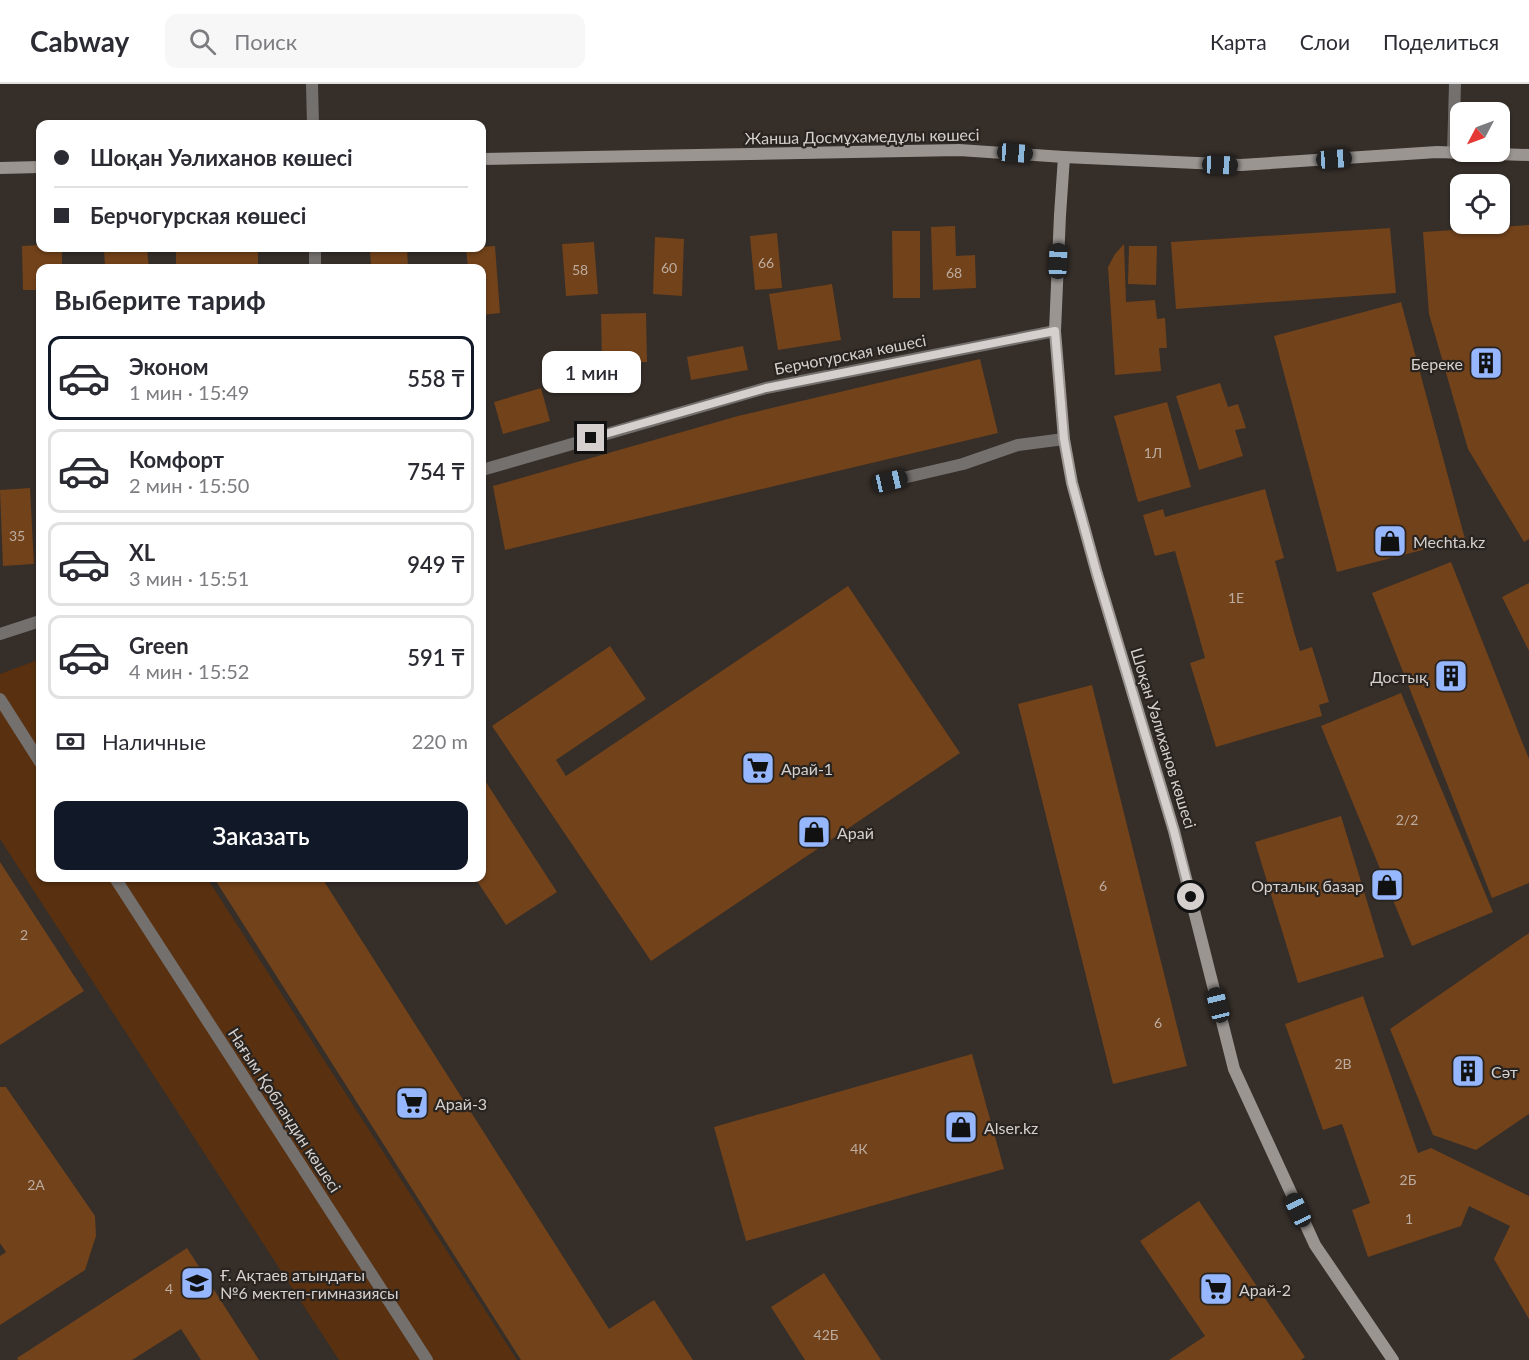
<!DOCTYPE html>
<html lang="ru">
<head>
<meta charset="utf-8">
<style>
  body { margin:0; font-family:Lato,sans-serif; background:#f7f7f7; color:#2b2b33; height:100vh; display:flex; flex-direction:column; font-size:22px; white-space:nowrap }
  * { box-sizing:border-box; margin:0 }
  p { font-size:20px; color:#7c7c81 }
  .icon { flex:none; width:33px; height:33px; fill:none; stroke:currentColor; stroke-width:2; stroke-linecap:round; stroke-linejoin:round }
  .map { position:relative; flex:1; overflow:hidden }
  .panel { position:absolute; left:36px; top:180px; width:450px; height:618px; display:flex; flex-direction:column; background:#fff; border-radius:12px; box-shadow:0 2px 4px #0004 }
  .panel>* { flex:none }
  .top-card { position:absolute; left:36px; top:36px; width:450px; height:132px; border-radius:12px; box-shadow:0 2px 4px #0004; display:grid; align-content:center; height:132px; padding:0 18px; background:#fff }
  .needle { width:39px; rotate:229deg }
  .buttons { position:absolute; left:1450px; top:18px; display:grid; gap:12px }
  .buttons a { display:grid; place-items:center; width:60px; height:60px; border-radius:12px; background:#fff; box-shadow:0 2px 4px #0004; font-size:30px }
  .end { position:absolute; width:27px; height:27px; margin:-14px; border:8px solid #d5d0cd; background:#111; box-shadow:0 0 0 3px #111 }
  .from { border-radius:50% }
  .bubble { position:absolute; height:42px; border-radius:12px; background:#fff; box-shadow:0 2px 4px #0004; font-size:20px; font-weight:600; line-height:42px; text-align:center }
  .car { position:absolute; width:18px; height:36px; margin:-18px -9px; border-radius:8px; box-shadow:0 0 4px 2px #0007; background:linear-gradient(#222 24%,#8ab4d8 0 40%,#222 0 76%,#8ab4d8 0 86%,#222 0) }
  .top-card b { display:flex; align-items:center; gap:21px; height:57px; font-size:22px }
  .top-card b+b { border-top:2px solid #e1e1e2 }
  .top-card i { width:15px; height:15px; background:#2b2b33 }
  ul { padding:0; list-style:none }
  li { display:flex; align-items:center; gap:18px; height:84px; margin:0 12px 9px; padding:0 6px; border:3px solid #e1e1e2; border-radius:12px }
  li div { flex:1 }
  li b { display:block; font-size:22px }
  li em { font-style:normal; font-weight:600 }
  li.on { border-color:#111827 }
  li>.icon { width:54px; height:54px; stroke-width:1.5 }
  h2 { padding:0 18px; font-size:27px; line-height:72px }
  .pay { display:flex; align-items:center; gap:15px; height:66px; padding:0 18px; font-size:22px }
  .pay p { margin-inline-start:auto }
  .cta { display:flex; gap:12px; margin-top:auto; padding:12px 18px }
  .cta a { flex:1; height:69px; border-radius:12px; background:#111827; color:#fff; font-size:24px; font-weight:600; line-height:69px; text-align:center }
  header { display:flex; align-items:center; gap:36px; box-sizing:border-box; height:84px; padding:0 30px; background:#fff; border-bottom:2px solid #e1e1e2 }
  header strong { font-size:28px }
  nav { display:flex; gap:33px; margin-inline-start:auto; font-size:21px }
  .search { width:420px; height:54px; background:#f7f7f7; display:flex; align-items:center; gap:15px; box-sizing:border-box; padding:0 21px; border-radius:12px; color:#7c7c81; font-size:22px }
  .map>svg:first-child { display:block }
  .green { fill:#593110 }
  .building { fill:#72421a }
  .lines { fill:none; stroke-linecap:round; stroke-linejoin:round }
  .lane { stroke:#74706e; stroke-width:12 }
  .street { stroke:#74706e; stroke-width:12 }
  .secondary { stroke:#9a9591; stroke-width:12 }
  .route { stroke:#d5d0cd; stroke-width:8 }
  .labels { text-anchor:middle; dominant-baseline:central; stroke-width:4.5; stroke-linejoin:round; paint-order:stroke }
  .number-label { font-size:14px; fill:#bcaca0 }
  .street-label { font-size:16px; fill:#d5d0cd; stroke:#2a2420 }
  .poi-label { font-size:16px; fill:#d5d0cd; stroke:#2a2420; text-anchor:start }
</style>
</head>
<body>
<header>
<strong>Cabway</strong>
<div class="search"><svg class="icon" aria-label="search" viewBox="0 0 24 24"><circle cx="10" cy="10" r="6"/><path d="M15 15l6 6"/></svg>Поиск</div>
<nav><a>Карта</a><a>Слои</a><a>Поделиться</a></nav>
</header>
<div class="map">
<svg width="1529" height="1276" viewBox="0 0 1529 1276">
  <rect width="100%" height="100%" fill="#352e29"/>
  <!-- green -->
  <path class="green" d="M 40,575 L 40,794 L 207,794 L 517,1276 L 339,1276 L 0,755 L 0,590 Z"/>
  <!-- building -->
  <g class="building">
    <path d="M 1529,141 L 1529,455 L 1524,458 L 1468,365 L 1429,230 L 1423,148 Z"/>
    <path d="M 955,142 L 956,172 L 975,171 L 976,204 L 933,206 L 931,143 Z"/>
    <path d="M 1390,144 L 1396,209 L 1176,225 L 1171,158 Z"/>
    <path d="M 892,147 L 920,147 L 920,214 L 893,214 Z"/>
    <path d="M 777,149 L 782,204 L 755,206 L 750,152 Z"/>
    <path d="M 655,153 L 684,155 L 682,212 L 653,210 Z"/>
    <path d="M 594,158 L 598,210 L 566,212 L 562,160 Z"/>
    <path d="M 1124,160 L 1126,218 L 1155,216 L 1157,235 L 1165,234 L 1167,264 L 1159,264 L 1161,287 L 1115,291 L 1108,183 L 1115,170 Z"/>
    <path d="M 40,161 L 40,164 L 62,164 L 62,184 L 40,184 L 40,206 L 23,206 L 22,162 Z"/>
    <path d="M 495,162 L 500,229 L 482,231 L 482,184 L 468,184 L 466,164 Z"/>
    <path d="M 1129,162 L 1157,162 L 1156,201 L 1128,200 Z"/>
    <path d="M 104,164 L 147,164 L 149,184 L 105,184 Z"/>
    <rect x="176" y="164" width="82" height="20"/>
    <path d="M 370,164 L 407,164 L 408,184 L 371,184 Z"/>
    <path d="M 832,200 L 841,256 L 778,266 L 769,210 Z"/>
    <path d="M 1401,218 L 1465,455 L 1337,488 L 1274,252 Z"/>
    <path d="M 646,229 L 647,278 L 602,279 L 601,230 Z"/>
    <path d="M 743,262 L 748,286 L 691,296 L 687,273 Z"/>
    <path d="M 980,275 L 998,349 L 505,466 L 493,402 L 738,332 Z"/>
    <path d="M 1220,299 L 1228,323 L 1238,320 L 1246,344 L 1235,346 L 1243,372 L 1199,386 L 1176,312 Z"/>
    <path d="M 541,304 L 550,337 L 503,350 L 494,318 Z"/>
    <path d="M 1167,318 L 1191,403 L 1138,418 L 1114,332 Z"/>
    <path d="M 30,404 L 34,480 L 3,482 L 0,406 Z"/>
    <path d="M 1265,405 L 1284,474 L 1275,477 L 1294,548 L 1300,567 L 1312,563 L 1329,618 L 1319,621 L 1322,632 L 1216,663 L 1190,579 L 1205,574 L 1175,467 L 1155,472 L 1143,431 L 1163,425 L 1165,433 Z"/>
    <path d="M 1451,478 L 1529,675 L 1529,799 L 1492,814 L 1372,509 Z"/>
    <path d="M 1529,499 L 1529,567 L 1502,513 Z"/>
    <path d="M 848,502 L 960,669 L 651,877 L 492,642 L 610,562 L 646,615 L 556,676 L 566,692 Z"/>
    <path d="M 1092,601 L 1187,982 L 1113,1000 L 1018,620 Z"/>
    <path d="M 1401,609 L 1493,828 L 1412,862 L 1321,642 Z"/>
    <path d="M 482,692 L 557,808 L 506,841 L 475,794 L 482,794 Z"/>
    <path d="M 1341,732 L 1384,873 L 1298,899 L 1255,758 Z"/>
    <path d="M 0,778 L 84,907 L 0,961 Z"/>
    <path d="M 214,794 L 322,794 L 609,1245 L 654,1216 L 693,1276 L 521,1276 Z"/>
    <path d="M 1529,849 L 1529,1030 L 1476,1066 L 1433,1051 L 1390,945 Z"/>
    <path d="M 1363,912 L 1418,1069 L 1431,1064 L 1529,1112 L 1529,1235 L 1494,1175 L 1510,1142 L 1469,1122 L 1461,1142 L 1368,1173 L 1352,1126 L 1370,1119 L 1342,1040 L 1323,1046 L 1285,940 Z"/>
    <path d="M 972,970 L 1004,1085 L 746,1157 L 714,1043 Z"/>
    <path d="M 0,1003 L 6,1003 L 95,1132 L 96,1152 L 85,1186 L 0,1241 L 0,1172 L 6,1168 L 0,1159 Z"/>
    <path d="M 1199,1117 L 1305,1273 L 1301,1276 L 1169,1276 L 1205,1252 L 1140,1157 Z"/>
    <path d="M 187,1164 L 259,1276 L 201,1276 L 181,1245 L 132,1276 L 18,1276 L 17,1274 Z"/>
    <path d="M 824,1189 L 881,1276 L 805,1276 L 771,1223 Z"/>
  </g>
  <g class="lines">
    <!-- lane -->
    <g class="lane">
      <path d="M 1453,69 L 1455,0"/>
      <path d="M 890,397 L 963,380 L 1018,361 L 1064,355"/>
    </g>
    <!-- street -->
    <g class="street">
      <path d="M 312,0 L 313,40"/>
      <path d="M 315,164 L 315,184"/>
      <path d="M 482,386 L 766,304 L 1055,247"/>
      <path d="M 0,550 L 40,537"/>
      <path d="M 0,615 L 40,678"/>
      <path d="M 115,794 L 427,1276"/>
    </g>
    <!-- secondary -->
    <g class="secondary">
      <path d="M 1064,73 L 1060,131 L 1055,247 L 1064,355 L 1072,399 L 1097,490 L 1174,747 L 1234,985 L 1315,1161 L 1393,1276"/>
      <path d="M 482,75 L 959,66 L 1064,73 L 1241,81 L 1437,68 L 1529,71"/>
      <path d="M 0,84 L 40,83"/>
    </g>
  </g>
  <g class="lines">
    <!-- route -->
    <path class="route" d="M 591,354 L 766,304 L 1055,247 L 1064,355 L 1072,399 L 1097,490 L 1174,747 L 1191,813"/>
  </g>
  <!-- icons -->
  <defs>
    <g id="building-square" transform="scale(1.725)"><rect x="-9" y="-9" width="18" height="18" rx="4" fill="#96b6fd" stroke="#2a2420"/><path d="M-4-6H4V6H1V3H-1V6H-4ZM-2.5-4.3h1.7v1.8h-1.7ZM.8-4.3h1.7v1.8H.8ZM-2.5-1h1.7V.8h-1.7ZM.8-1h1.7V.8H.8Z" fill="#111"/></g>
    <g id="shop-square" transform="scale(1.725)"><rect x="-9" y="-9" width="18" height="18" rx="4" fill="#96b6fd" stroke="#2a2420"/><path d="M-5-2.5h2.3a2.7 3.5 0 0 1 5.4 0H5L5.5 6h-11ZM-1.5-2.5h3a1.5 2.3 0 0 0-3 0Z" fill="#111"/></g>
    <g id="supermarket-square" transform="scale(1.725)"><rect x="-9" y="-9" width="18" height="18" rx="4" fill="#96b6fd" stroke="#2a2420"/><path d="M-6-5.5h2.5l.6 2H6L4.5 2H-2.5L-4.4-4H-6ZM-1.5 3.2a1.3 1.3 0 1 0 .1 0ZM3 3.2a1.3 1.3 0 1 0 .1 0Z" fill="#111"/></g>
    <g id="school-square" transform="scale(1.725)"><rect x="-9" y="-9" width="18" height="18" rx="4" fill="#96b6fd" stroke="#2a2420"/><path d="M0-5L7-2L0 1L-7-2ZM-4 1L0 2.5L4 1V4Q0 6-4 4Z" fill="#111"/></g>
  </defs>
  <g fill-rule="evenodd">
    <use href="#building-square" x="1486" y="279"/>
    <use href="#shop-square" x="1390" y="457"/>
    <use href="#building-square" x="1451" y="592"/>
    <use href="#supermarket-square" x="758" y="684"/>
    <use href="#shop-square" x="814" y="748"/>
    <use href="#shop-square" x="1387" y="801"/>
    <use href="#building-square" x="1468" y="987"/>
    <use href="#supermarket-square" x="412" y="1019"/>
    <use href="#shop-square" x="961" y="1043"/>
    <use href="#school-square" x="197" y="1199"/>
    <use href="#supermarket-square" x="1216" y="1205"/>
  </g>
  <g class="labels">
    <!-- number labels -->
    <g class="number-label">
      <text x="766" y="178">66</text>
      <text x="669" y="183">60</text>
      <text x="580" y="185">58</text>
      <text x="954" y="188">68</text>
      <text x="1153" y="368">1Л</text>
      <text x="17" y="451">35</text>
      <text x="1236" y="513">1Е</text>
      <text x="1407" y="735">2/2</text>
      <text x="1103" y="801">6</text>
      <text x="24" y="850">2</text>
      <text x="1158" y="938">6</text>
      <text x="1343" y="979">2В</text>
      <text x="859" y="1064">4К</text>
      <text x="1408" y="1095">2Б</text>
      <text x="36" y="1100">2А</text>
      <text x="1409" y="1134">1</text>
      <text x="169" y="1204">4</text>
      <text x="826" y="1250">42Б</text>
    </g>
    <!-- street labels -->
    <g class="street-label">
      <text transform="translate(862 52) rotate(-1)">Жанша Досмұхамедұлы көшесі</text>
      <text transform="translate(850 270) rotate(-11)">Берчогурская көшесі</text>
      <text transform="translate(1164 654) rotate(73)">Шоқан Уәлиханов көшесі</text>
      <text transform="translate(285 1026) rotate(57)">Нағым Қобландин көшесі</text>
    </g>
    <!-- poi labels -->
    <g class="poi-label">
      <text x="1463" y="279" text-anchor="end">Береке</text>
      <text x="1413" y="457">Mechta.kz</text>
      <text x="1428" y="592" text-anchor="end">Достық</text>
      <text x="781" y="684">Арай-1</text>
      <text x="837" y="748">Арай</text>
      <text x="1364" y="801" text-anchor="end">Орталық базар</text>
      <text x="1491" y="987">Сәт</text>
      <text x="435" y="1019">Арай-3</text>
      <text x="984" y="1043">Alser.kz</text>
      <text x="220" y="1190">Ғ. Ақтаев атындағы<tspan x="220" dy="18">№6 мектеп-гимназиясы</tspan></text>
      <text x="1239" y="1205">Арай-2</text>
    </g>
  </g>
</svg>
<div class="buttons">
<a><svg class="needle" viewBox="-14 -14 28 28"><path d="M0-13l5 13h-10z" fill="#e53935"/><path d="M0 13l5-13h-10z" fill="#7c7c81"/></svg></a>
<a><svg class="icon" aria-label="locate" viewBox="0 0 24 24"><circle cx="12" cy="12" r="6"/><path d="M12 2v4M12 18v4M2 12h4M18 12h4"/></svg></a>
</div>
<i class="end from" style="left:1191px;top:813px"></i>
<i class="end" style="left:591px;top:354px"></i>
<div class="bubble" style="left:542px;top:267px;width:99px">1 мин</div>
<i class="car" style="left:1015px;top:69px;rotate:94deg"></i>
<i class="car" style="left:1334px;top:75px;rotate:86deg"></i>
<i class="car" style="left:1220px;top:81px;rotate:92deg"></i>
<i class="car" style="left:1058px;top:177px;rotate:2deg"></i>
<i class="car" style="left:890px;top:397px;rotate:77deg"></i>
<i class="car" style="left:1218px;top:921px;rotate:346deg"></i>
<i class="car" style="left:1298px;top:1126px;rotate:335deg"></i>
<div class="top-card">
<b><i class="from"></i>Шоқан Уәлиханов көшесі</b>
<b><i></i>Берчогурская көшесі</b>
</div>
<section class="panel">
<h2>Выберите тариф</h2>
<ul>
<li class="on"><svg class="icon" aria-label="car" viewBox="0 0 24 24"><path d="M5 17H2v-5l4-1 3-4h7l3 4 3 1v5h-3M9 17h6M6 11h13"/><circle cx="7" cy="17" r="2"/><circle cx="17" cy="17" r="2"/></svg><div><b>Эконом</b><p>1 мин · 15:49</p></div><em>558 ₸</em></li>
<li><svg class="icon" aria-label="car" viewBox="0 0 24 24"><path d="M5 17H2v-5l4-1 3-4h7l3 4 3 1v5h-3M9 17h6M6 11h13"/><circle cx="7" cy="17" r="2"/><circle cx="17" cy="17" r="2"/></svg><div><b>Комфорт</b><p>2 мин · 15:50</p></div><em>754 ₸</em></li>
<li><svg class="icon" aria-label="car" viewBox="0 0 24 24"><path d="M5 17H2v-5l4-1 3-4h7l3 4 3 1v5h-3M9 17h6M6 11h13"/><circle cx="7" cy="17" r="2"/><circle cx="17" cy="17" r="2"/></svg><div><b>XL</b><p>3 мин · 15:51</p></div><em>949 ₸</em></li>
<li><svg class="icon" aria-label="car" viewBox="0 0 24 24"><path d="M5 17H2v-5l4-1 3-4h7l3 4 3 1v5h-3M9 17h6M6 11h13"/><circle cx="7" cy="17" r="2"/><circle cx="17" cy="17" r="2"/></svg><div><b>Green</b><p>4 мин · 15:52</p></div><em>591 ₸</em></li>
</ul>
<div class="pay"><svg class="icon" aria-label="cash" viewBox="0 0 24 24"><path d="M3 7h18v10H3z"/><circle cx="12" cy="12" r="2"/></svg>Наличные<p>220 m</p></div>
<div class="cta"><a>Заказать</a></div>
</section>
</div>
</body>
</html>
